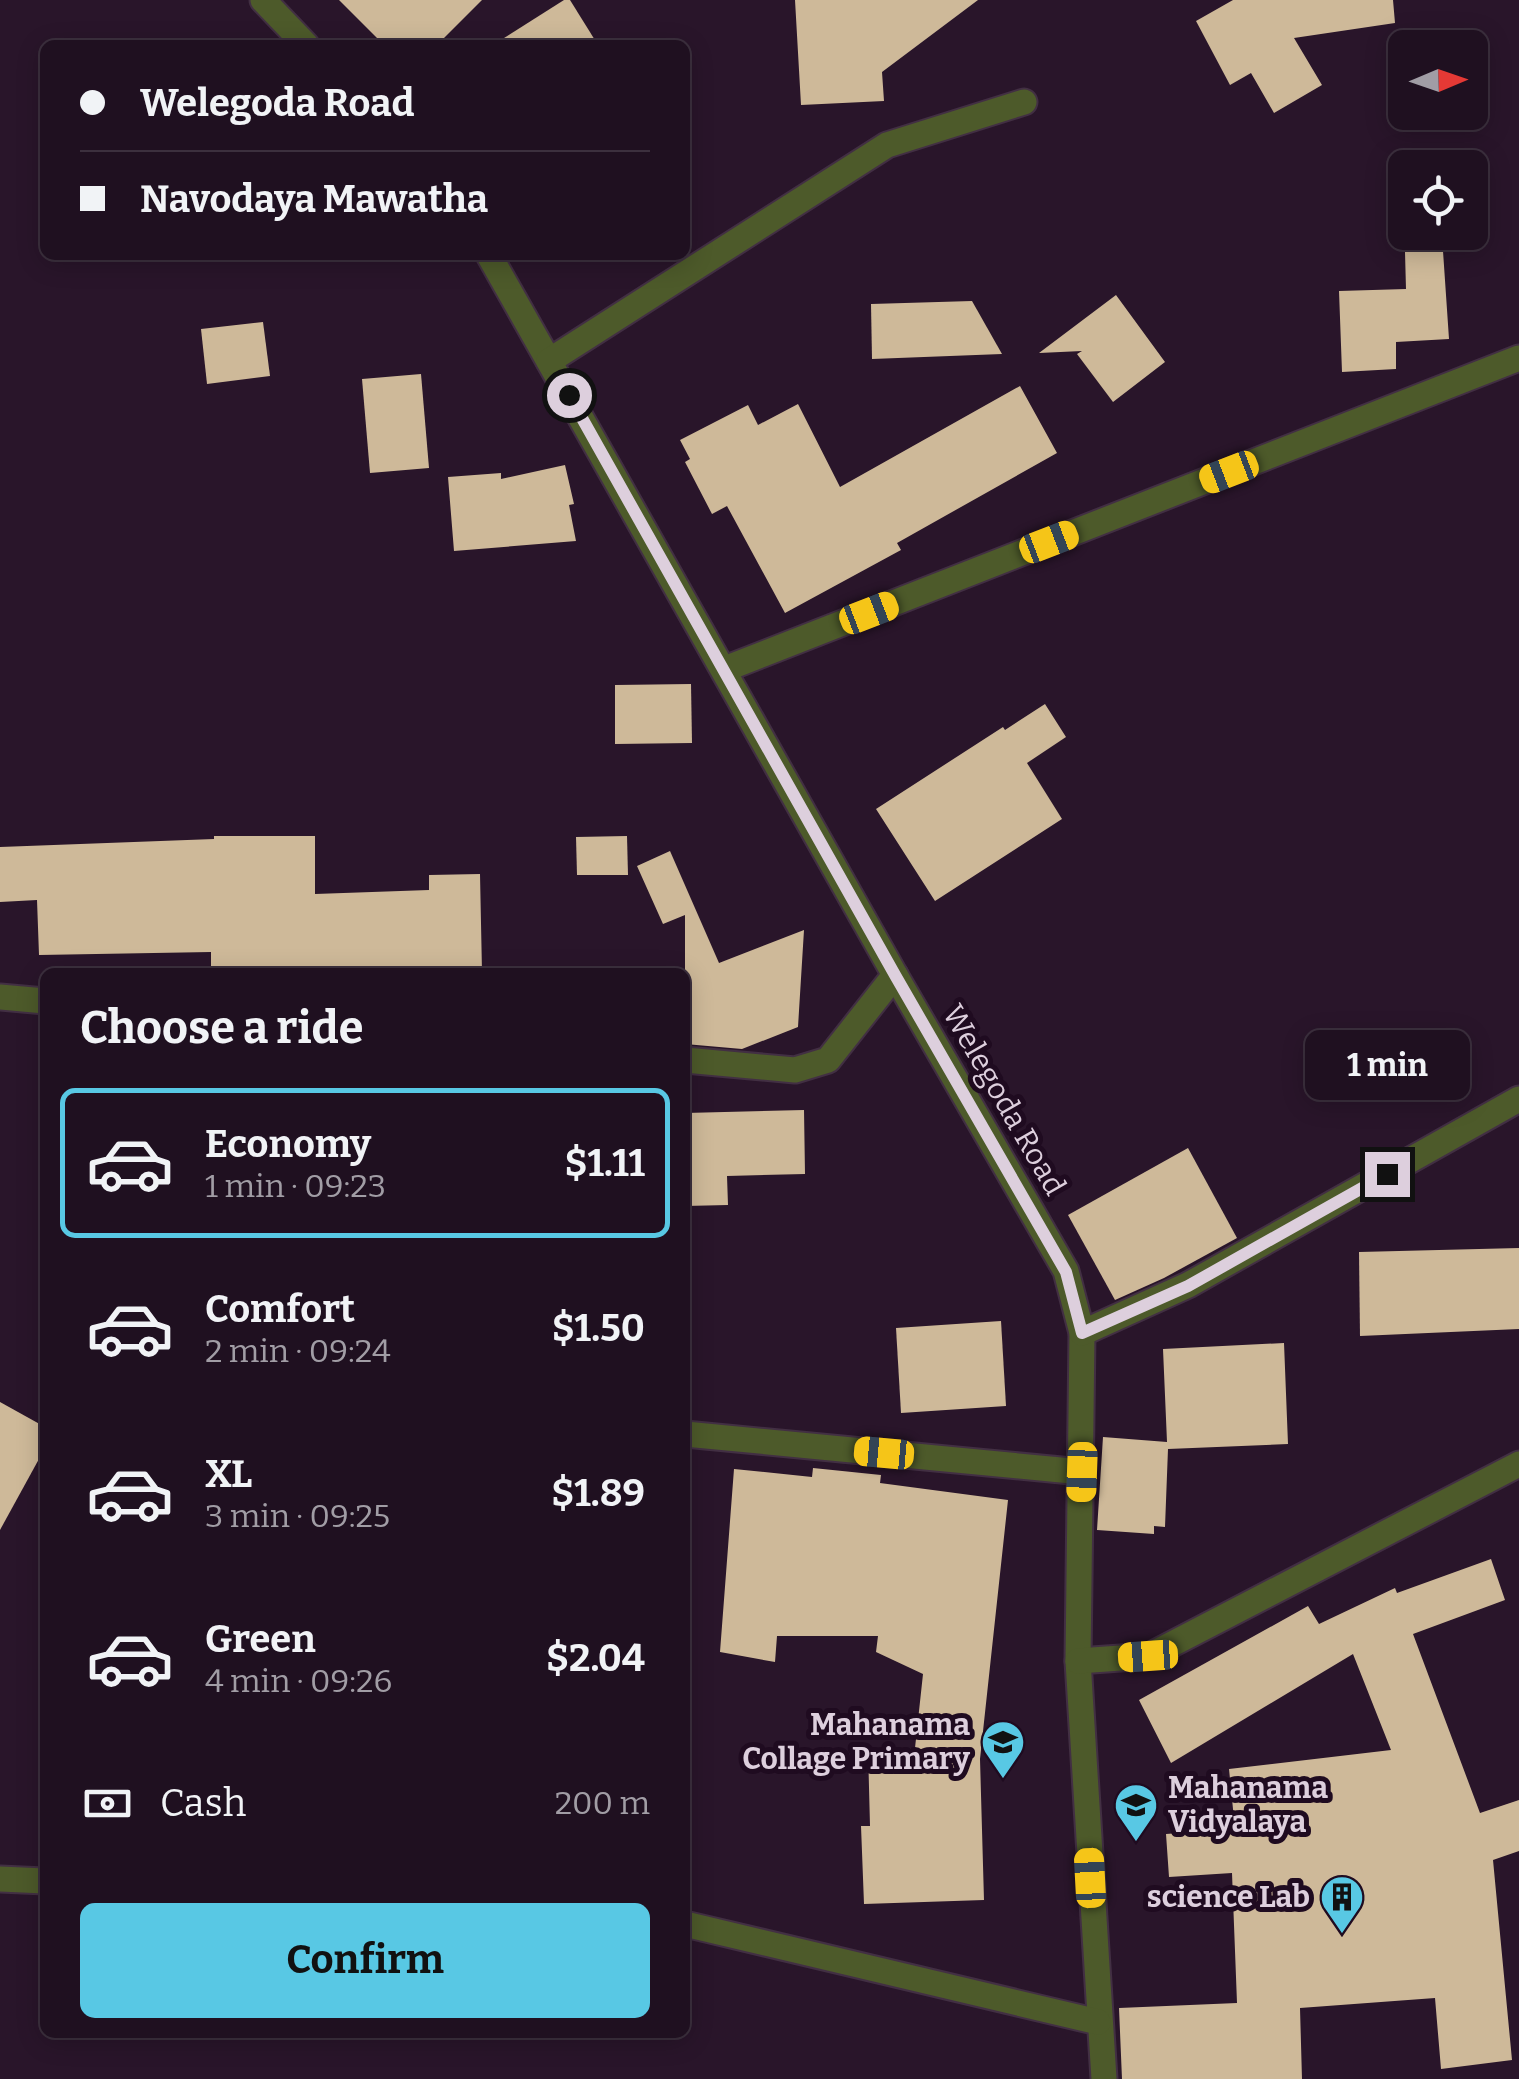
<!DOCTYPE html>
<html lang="en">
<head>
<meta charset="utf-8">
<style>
  body { margin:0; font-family:Bitter,serif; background:#2c1e2d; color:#f1f3f6; height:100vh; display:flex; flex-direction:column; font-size:38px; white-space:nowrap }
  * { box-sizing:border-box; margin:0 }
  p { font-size:32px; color:#a19da5 }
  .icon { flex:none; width:55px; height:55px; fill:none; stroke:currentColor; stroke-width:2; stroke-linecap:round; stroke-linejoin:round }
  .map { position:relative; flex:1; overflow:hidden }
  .side { position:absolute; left:40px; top:968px; width:650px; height:1070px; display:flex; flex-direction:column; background:#1f1020; border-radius:15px; box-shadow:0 5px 25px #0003,0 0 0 2px #3c303e }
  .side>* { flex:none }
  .top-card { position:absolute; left:40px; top:40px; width:650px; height:220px; border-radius:15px; box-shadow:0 5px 25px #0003,0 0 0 2px #3c303e; display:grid; align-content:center; height:220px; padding:0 40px; background:#1f1020 }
  .needle { width:65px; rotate:88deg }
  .fabs { position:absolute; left:1388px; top:30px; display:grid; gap:20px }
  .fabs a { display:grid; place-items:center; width:100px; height:100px; border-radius:15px; background:#1f1020; box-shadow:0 5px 25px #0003,0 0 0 2px #3c303e; font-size:50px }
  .end { position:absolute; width:45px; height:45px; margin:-22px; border:12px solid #ddcfdd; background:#111; box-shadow:0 0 0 5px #111 }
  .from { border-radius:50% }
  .bubble { position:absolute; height:70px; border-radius:15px; background:#1f1020; box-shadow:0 5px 25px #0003,0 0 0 2px #3c303e; font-size:32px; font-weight:700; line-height:70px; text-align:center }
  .car { position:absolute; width:30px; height:60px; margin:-30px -15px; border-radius:12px; box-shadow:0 0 8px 2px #0007; background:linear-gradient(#f5c518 24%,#345 0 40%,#f5c518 0 76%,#345 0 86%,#f5c518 0) }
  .top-card b { display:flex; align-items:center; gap:35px; height:95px; font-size:38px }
  .top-card b+b { border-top:2px solid #3c303e }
  .top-card i { width:25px; height:25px; background:#f1f3f6 }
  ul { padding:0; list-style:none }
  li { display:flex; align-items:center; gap:30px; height:150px; margin:0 20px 15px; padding:0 20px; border:5px solid transparent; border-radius:15px }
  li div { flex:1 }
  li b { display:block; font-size:38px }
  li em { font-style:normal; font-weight:700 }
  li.on { border-color:#58c8e4 }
  li>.icon { width:90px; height:90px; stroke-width:1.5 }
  h2 { padding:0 40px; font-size:45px; line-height:120px }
  .pay { display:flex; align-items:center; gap:25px; height:110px; padding:0 40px; font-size:38px }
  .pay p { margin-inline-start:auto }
  .primary-button { display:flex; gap:20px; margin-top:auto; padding:20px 40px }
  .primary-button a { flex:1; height:115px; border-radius:15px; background:#58c8e4; color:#111; font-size:40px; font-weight:700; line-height:115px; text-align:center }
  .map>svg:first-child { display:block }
  .building { fill:#ceb999 }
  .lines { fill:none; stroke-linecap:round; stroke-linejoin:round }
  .minor-casing { stroke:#422f43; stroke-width:29 }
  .minor { stroke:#4d5a2a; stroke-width:25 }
  .route { stroke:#ddcfdd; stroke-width:12 }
  .labels { text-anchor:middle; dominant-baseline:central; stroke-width:10; stroke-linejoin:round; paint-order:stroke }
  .street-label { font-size:30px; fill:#ddcfdd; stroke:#1f0b20 }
  .poi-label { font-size:30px; font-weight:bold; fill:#ddcfdd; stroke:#1f0b20; text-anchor:end }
</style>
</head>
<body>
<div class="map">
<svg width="1519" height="2079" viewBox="0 0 1519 2079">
  <rect width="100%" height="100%" fill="#29152a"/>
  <!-- building -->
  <g class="building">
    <path d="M 339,0 L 482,0 L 437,45 L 384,45 Z"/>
    <path d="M 564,0 L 570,0 L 598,45 L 493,45 Z"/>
    <path d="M 795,0 L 978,0 L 882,72 L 884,101 L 801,105 Z"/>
    <path d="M 1233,0 L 1393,0 L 1395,23 L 1294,38 L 1322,85 L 1274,113 L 1251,73 L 1230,85 L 1196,21 Z"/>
    <path d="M 1443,251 L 1449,339 L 1396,342 L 1396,369 L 1342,372 L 1339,291 L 1406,289 L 1405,252 Z"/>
    <path d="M 1116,295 L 1165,362 L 1113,402 L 1077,354 L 1082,351 L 1039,353 Z"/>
    <path d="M 972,301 L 1002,354 L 872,359 L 871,304 Z"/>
    <path d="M 263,322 L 270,376 L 207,384 L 201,329 Z"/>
    <path d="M 421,374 L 429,468 L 370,473 L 362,379 Z"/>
    <path d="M 1020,386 L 1057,453 L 897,543 L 901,550 L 785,613 L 727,506 L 712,514 L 685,462 L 690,459 L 680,440 L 748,405 L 758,425 L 798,404 L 840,487 Z"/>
    <path d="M 565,465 L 574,504 L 569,505 L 576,541 L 454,551 L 448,477 L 501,473 L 501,479 Z"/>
    <path d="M 691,684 L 692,743 L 615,744 L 615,685 Z"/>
    <path d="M 1045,704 L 1066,737 L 1027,763 L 1062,819 L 935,901 L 876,809 L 1003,727 L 1005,730 Z"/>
    <path d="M 214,836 L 315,836 L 315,894 L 429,890 L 429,875 L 480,874 L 482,972 L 211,972 L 211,952 L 39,955 L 37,900 L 0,902 L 0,847 L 214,839 Z"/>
    <path d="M 627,836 L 628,875 L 577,875 L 576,837 Z"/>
    <path d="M 670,851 L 719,963 L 804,930 L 798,1027 L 742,1049 L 685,1044 L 685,915 L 663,924 L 637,866 Z"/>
    <path d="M 804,1110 L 805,1174 L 727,1176 L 728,1205 L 685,1206 L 685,1113 Z"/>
    <path d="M 1188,1148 L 1237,1238 L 1164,1278 L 1115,1300 L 1068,1215 Z"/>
    <path d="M 1519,1248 L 1519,1329 L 1360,1336 L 1359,1252 Z"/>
    <path d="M 1001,1321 L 1006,1406 L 901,1413 L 896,1328 Z"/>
    <path d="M 1284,1343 L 1288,1444 L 1168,1449 L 1165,1527 L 1154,1526 L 1154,1534 L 1097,1530 L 1103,1437 L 1167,1442 L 1163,1349 Z"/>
    <path d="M 0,1402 L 45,1427 L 45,1448 L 0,1530 Z"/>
    <path d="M 813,1468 L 881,1475 L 880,1483 L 1008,1500 L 980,1759 L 984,1900 L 864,1904 L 861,1826 L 870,1826 L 868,1749 L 915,1748 L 923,1674 L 876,1652 L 878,1636 L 777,1636 L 775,1662 L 720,1652 L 734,1469 L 812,1477 Z"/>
    <path d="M 1491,1559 L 1505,1600 L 1413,1634 L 1480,1813 L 1519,1800 L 1519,1851 L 1493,1860 L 1512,2060 L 1441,2069 L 1435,1998 L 1300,2008 L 1302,2079 L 1122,2079 L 1119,2008 L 1237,2003 L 1232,1873 L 1169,1877 L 1166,1834 L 1235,1829 L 1229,1769 L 1391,1750 L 1353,1654 L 1171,1763 L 1139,1700 L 1308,1606 L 1319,1624 L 1395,1588 L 1397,1593 Z"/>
  </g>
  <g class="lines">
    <!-- minor casing -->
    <g class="minor-casing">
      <g id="minor">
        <path d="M 263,0 L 306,45"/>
        <path d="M 489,255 L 895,975 L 1066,1271 L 1082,1333 L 1078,1661 L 1104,2079"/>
        <path d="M 549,361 L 887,145 L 1024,102"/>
        <path d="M 725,669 L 1519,358"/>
        <path d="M 0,997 L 45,1001"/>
        <path d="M 685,1060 L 795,1070 L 828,1060 L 895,975"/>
        <path d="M 1082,1333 L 1188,1285 L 1519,1099"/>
        <path d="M 685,1434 L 1082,1472"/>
        <path d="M 1078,1661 L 1149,1656 L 1519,1464"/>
        <path d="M 0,1879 L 45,1881"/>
        <path d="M 685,1924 L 1098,2022"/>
      </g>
    </g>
    <!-- minor -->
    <use href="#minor" class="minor"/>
  </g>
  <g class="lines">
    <!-- route -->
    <path class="route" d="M 569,395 L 895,975 L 1066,1272 L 1082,1333 L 1188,1286 L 1387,1174"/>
  </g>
  <!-- icons -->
  <defs>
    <g id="school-pin" transform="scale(2.25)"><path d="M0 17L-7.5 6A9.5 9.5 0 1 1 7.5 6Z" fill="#58c8e4" stroke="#1f0b20"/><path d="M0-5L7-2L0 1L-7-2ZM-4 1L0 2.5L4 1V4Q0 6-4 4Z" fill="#111"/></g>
    <g id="building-pin" transform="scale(2.25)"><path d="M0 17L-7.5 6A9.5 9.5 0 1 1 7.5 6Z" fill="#58c8e4" stroke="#1f0b20"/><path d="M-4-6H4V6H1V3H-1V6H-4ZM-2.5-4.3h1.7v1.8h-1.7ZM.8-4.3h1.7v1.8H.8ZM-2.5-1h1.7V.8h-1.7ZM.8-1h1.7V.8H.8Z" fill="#111"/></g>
  </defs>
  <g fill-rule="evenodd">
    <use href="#school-pin" x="1003" y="1742"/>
    <use href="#school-pin" x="1136" y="1805"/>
    <use href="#building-pin" x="1342" y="1897"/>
  </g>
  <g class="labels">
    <!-- street labels -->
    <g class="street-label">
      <text transform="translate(1004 1100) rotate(60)">Welegoda Road</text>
    </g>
    <!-- poi labels -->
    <g class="poi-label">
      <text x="970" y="1725">Mahanama<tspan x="970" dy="34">Collage Primary</tspan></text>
      <text x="1168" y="1788" text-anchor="start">Mahanama<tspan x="1168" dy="34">Vidyalaya</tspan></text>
      <text x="1310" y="1897">science Lab</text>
    </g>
  </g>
</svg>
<div class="fabs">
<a><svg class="needle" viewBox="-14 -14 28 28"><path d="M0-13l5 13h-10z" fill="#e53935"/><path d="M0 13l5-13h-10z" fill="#a19da5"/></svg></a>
<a><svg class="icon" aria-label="locate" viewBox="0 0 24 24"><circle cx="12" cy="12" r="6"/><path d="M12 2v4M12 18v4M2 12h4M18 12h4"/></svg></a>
</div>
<i class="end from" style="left:569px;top:395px"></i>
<i class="end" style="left:1387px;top:1174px"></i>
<div class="bubble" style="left:1305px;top:1030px;width:165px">1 min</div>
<i class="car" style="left:1229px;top:472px;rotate:249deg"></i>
<i class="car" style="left:1049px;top:542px;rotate:69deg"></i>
<i class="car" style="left:869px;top:613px;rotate:69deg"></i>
<i class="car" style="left:884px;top:1453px;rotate:275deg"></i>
<i class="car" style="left:1082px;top:1472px;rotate:182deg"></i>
<i class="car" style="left:1148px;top:1656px;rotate:266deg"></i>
<i class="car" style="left:1090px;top:1878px;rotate:357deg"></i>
<div class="top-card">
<b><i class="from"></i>Welegoda Road</b>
<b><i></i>Navodaya Mawatha</b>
</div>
<section class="side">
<h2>Choose a ride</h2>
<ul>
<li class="on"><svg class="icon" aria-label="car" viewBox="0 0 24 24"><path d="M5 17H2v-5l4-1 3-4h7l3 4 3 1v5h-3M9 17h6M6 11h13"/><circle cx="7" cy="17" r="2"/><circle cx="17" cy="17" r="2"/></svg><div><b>Economy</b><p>1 min · 09:23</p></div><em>$1.11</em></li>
<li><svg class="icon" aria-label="car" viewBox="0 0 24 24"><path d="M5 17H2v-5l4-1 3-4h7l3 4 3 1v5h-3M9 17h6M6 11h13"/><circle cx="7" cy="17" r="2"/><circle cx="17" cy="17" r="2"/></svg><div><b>Comfort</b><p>2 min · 09:24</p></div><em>$1.50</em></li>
<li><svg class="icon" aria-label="car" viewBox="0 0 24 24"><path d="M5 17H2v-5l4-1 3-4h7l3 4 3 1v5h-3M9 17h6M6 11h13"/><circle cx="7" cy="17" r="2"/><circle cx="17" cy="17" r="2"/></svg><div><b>XL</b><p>3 min · 09:25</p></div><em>$1.89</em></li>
<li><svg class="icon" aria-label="car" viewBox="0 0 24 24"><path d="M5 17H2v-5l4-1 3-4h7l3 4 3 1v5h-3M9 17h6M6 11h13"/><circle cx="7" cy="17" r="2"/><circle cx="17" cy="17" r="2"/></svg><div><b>Green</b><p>4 min · 09:26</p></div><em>$2.04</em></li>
</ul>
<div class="pay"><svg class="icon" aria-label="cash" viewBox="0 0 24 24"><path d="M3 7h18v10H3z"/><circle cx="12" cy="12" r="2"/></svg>Cash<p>200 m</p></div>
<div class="primary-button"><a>Confirm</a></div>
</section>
</div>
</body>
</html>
